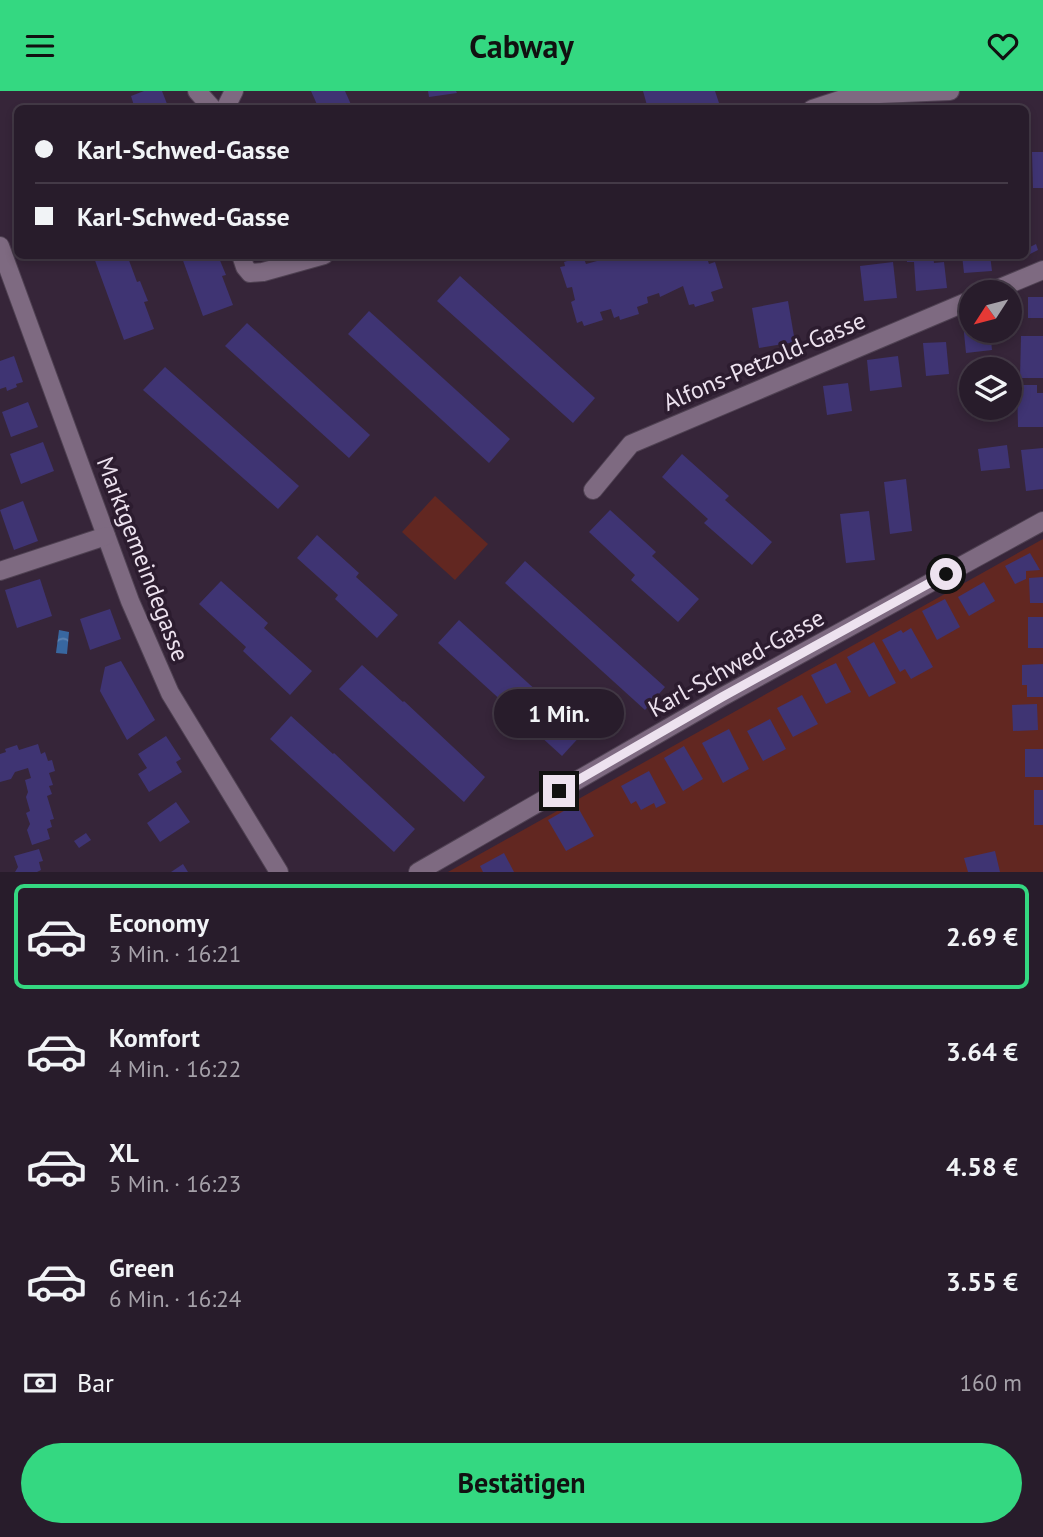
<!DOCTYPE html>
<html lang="de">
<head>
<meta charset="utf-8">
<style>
  body { margin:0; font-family:"PT Sans",sans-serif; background:#302533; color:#f1f3f6; height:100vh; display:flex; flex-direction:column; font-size:26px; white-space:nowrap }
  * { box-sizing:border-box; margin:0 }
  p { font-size:23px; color:#a5a1a9 }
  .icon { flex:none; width:38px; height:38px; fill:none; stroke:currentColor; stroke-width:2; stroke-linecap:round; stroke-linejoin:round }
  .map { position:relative; height:781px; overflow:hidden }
  .sheet { display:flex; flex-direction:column; background:#281c2b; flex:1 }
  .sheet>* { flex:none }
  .guide { position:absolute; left:14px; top:14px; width:1015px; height:154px; border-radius:10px; box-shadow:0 4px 10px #0003,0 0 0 2px #443a47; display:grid; align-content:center; height:154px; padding:0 21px; background:#281c2b }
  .needle { width:46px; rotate:234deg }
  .buttons { position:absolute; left:959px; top:189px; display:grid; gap:14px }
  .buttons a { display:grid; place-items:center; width:63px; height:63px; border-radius:50%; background:#281c2b; box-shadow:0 4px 10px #0003,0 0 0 2px #443a47; font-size:35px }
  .end { position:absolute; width:32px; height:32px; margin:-16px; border:9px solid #ede2ef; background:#111; box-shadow:0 0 0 4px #111 }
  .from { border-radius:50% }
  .bubble { position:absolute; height:49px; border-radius:24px; background:#281c2b; box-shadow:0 4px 10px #0003,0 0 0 2px #443a47; font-size:23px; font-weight:700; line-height:49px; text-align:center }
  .guide b { display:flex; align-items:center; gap:24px; height:66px; font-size:26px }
  .guide b+b { border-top:2px solid #443a47 }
  .guide i { width:18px; height:18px; background:#f1f3f6 }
  ul { padding:12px 0 0; list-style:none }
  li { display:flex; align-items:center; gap:21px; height:105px; margin:0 14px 10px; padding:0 7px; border:4px solid transparent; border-radius:10px }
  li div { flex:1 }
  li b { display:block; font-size:26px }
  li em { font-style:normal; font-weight:700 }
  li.active { border-color:#34d881 }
  li>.icon { width:63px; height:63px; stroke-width:1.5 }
  .pay { display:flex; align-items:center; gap:18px; height:77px; padding:0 21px; font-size:26px }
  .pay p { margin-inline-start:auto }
  .action { display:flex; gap:14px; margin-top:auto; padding:14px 21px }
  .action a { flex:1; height:80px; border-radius:42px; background:#34d881; color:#111; font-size:28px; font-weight:700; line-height:80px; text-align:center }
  header { display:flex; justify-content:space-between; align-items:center; height:91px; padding:0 21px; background:#34d881; color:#111; font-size:32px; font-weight:700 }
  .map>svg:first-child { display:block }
  .green { fill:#622721 }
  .water { fill:url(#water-waves) }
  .building { fill:#3f3473 }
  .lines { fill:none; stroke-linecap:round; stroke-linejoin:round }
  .minor-casing { stroke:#4f4152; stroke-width:20 }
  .minor { stroke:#7e6a81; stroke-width:18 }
  .route { stroke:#ede2ef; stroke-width:9 }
  .labels { text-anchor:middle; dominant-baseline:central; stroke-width:7; stroke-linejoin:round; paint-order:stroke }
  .street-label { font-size:24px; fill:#ede2ef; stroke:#2c1c2f }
</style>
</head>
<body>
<header><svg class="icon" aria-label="menu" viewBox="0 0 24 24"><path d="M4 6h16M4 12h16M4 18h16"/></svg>Cabway<svg class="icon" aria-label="heart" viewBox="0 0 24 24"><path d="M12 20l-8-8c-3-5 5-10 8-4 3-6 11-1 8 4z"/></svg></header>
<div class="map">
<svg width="1043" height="781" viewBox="0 0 1043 781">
  <defs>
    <pattern id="water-waves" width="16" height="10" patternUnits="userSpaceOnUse" patternTransform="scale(1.75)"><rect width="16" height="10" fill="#3867a0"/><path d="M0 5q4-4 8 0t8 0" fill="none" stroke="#5f84b2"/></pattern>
  </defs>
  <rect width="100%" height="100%" fill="#362539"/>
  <!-- green -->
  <g class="green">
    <path d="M 435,405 L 488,453 L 455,489 L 402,441 Z"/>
    <path d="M 1043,448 L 1043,781 L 448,781 Z"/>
  </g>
  <!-- water -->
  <path class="water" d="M 59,539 L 69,541 L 67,563 L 56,562 Z"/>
  <!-- building -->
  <g class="building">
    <path d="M 144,0 L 162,0 L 169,18 L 135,18 L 131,5 Z"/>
    <path d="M 311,0 L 345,0 L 353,18 L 319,18 Z"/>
    <path d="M 428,0 L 456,0 L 457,2 L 429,6 Z"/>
    <path d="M 643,0 L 715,0 L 721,18 L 648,18 Z"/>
    <path d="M 1032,61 L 1043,61 L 1043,97 L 1033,97 Z"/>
    <path d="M 1036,153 L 1038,159 L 1026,165 L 1026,158 Z"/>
    <path d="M 93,164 L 127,164 L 137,191 L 140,190 L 148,210 L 144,211 L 154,238 L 124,249 Z"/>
    <path d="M 181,164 L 214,164 L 216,169 L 219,167 L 226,184 L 222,185 L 233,214 L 203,225 Z"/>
    <path d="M 595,164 L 706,164 L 709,173 L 715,171 L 723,197 L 711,201 L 714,210 L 695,216 L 694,213 L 689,214 L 683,195 L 660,206 L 659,202 L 647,206 L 648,212 L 637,216 L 639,223 L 620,229 L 619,225 L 614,227 L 611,218 L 600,221 L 603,229 L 584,235 L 582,230 L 577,232 L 571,211 L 575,209 L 572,196 L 567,197 L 560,176 L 565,175 L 564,171 L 583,165 L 586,173 L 597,170 Z"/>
    <path d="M 906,164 L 933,164 L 934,172 L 944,171 L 947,197 L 916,200 L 914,171 L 907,171 Z"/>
    <path d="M 962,164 L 990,164 L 992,180 L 964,182 Z"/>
    <path d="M 893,171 L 897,207 L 864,210 L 860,175 Z"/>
    <path d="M 460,185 L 595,307 L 573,332 L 437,210 Z"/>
    <rect x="1028" y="206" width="15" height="21"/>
    <path d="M 788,210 L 795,251 L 759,257 L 752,217 Z"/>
    <path d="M 369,220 L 510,348 L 489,372 L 348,243 Z"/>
    <path d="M 971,231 L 971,240 L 990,240 L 992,259 L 966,262 L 963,232 Z"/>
    <path d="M 247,232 L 370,344 L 349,367 L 225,255 Z"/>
    <path d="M 1021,245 L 1043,245 L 1043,287 L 1020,287 Z"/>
    <path d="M 946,251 L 949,283 L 926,285 L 923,252 Z"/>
    <path d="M 14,265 L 23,291 L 16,293 L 17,296 L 7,300 L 6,296 L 0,298 L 0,270 Z"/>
    <path d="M 898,265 L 902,296 L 870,300 L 867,269 Z"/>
    <path d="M 165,276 L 299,395 L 278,418 L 143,299 Z"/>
    <path d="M 848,292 L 852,320 L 827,324 L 823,295 Z"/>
    <path d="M 1017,294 L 1037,294 L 1037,302 L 1043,302 L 1043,336 L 1018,336 Z"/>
    <path d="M 28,311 L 38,336 L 11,346 L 2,321 Z"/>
    <path d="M 43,351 L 54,380 L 21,393 L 10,363 Z"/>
    <path d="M 1007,354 L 1010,377 L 981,380 L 978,358 Z"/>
    <path d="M 1043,357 L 1043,398 L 1026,400 L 1021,359 Z"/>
    <path d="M 682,363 L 729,405 L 725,409 L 772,451 L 752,474 L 704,432 L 708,428 L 662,386 Z"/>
    <path d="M 906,388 L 912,440 L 890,443 L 884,391 Z"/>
    <path d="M 23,410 L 38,450 L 14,459 L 0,419 Z"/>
    <path d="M 610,419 L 656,461 L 652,465 L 699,508 L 678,531 L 631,489 L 635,484 L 589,441 Z"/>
    <path d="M 869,420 L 875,469 L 846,472 L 840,423 Z"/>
    <path d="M 317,444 L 359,482 L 356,486 L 398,524 L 377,547 L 335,508 L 338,504 L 297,467 Z"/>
    <path d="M 1030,462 L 1040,479 L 1026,480 L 1026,488 L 1015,493 L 1005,475 Z"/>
    <path d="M 525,470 L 665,596 L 645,619 L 505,492 Z"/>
    <path d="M 1043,486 L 1043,512 L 1030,512 L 1029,487 Z"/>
    <path d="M 40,488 L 52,525 L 17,537 L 5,499 Z"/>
    <path d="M 221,490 L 268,532 L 264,537 L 312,580 L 290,604 L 243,560 L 246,556 L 199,513 Z"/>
    <path d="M 984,491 L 995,510 L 969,525 L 958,506 Z"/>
    <path d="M 945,508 L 960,536 L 937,549 L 922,520 Z"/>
    <path d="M 110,518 L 121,548 L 90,559 L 80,528 Z"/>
    <rect x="1028" y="526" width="15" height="31"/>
    <path d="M 459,529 L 583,642 L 562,665 L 438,552 Z"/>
    <path d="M 911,537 L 933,576 L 911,588 L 905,578 L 900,581 L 882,549 L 901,539 L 903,542 Z"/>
    <path d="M 874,551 L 896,592 L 869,606 L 847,566 Z"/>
    <path d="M 121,570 L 155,629 L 127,649 L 100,600 L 105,576 Z"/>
    <path d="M 836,572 L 851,601 L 826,613 L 811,584 Z"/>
    <path d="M 1043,573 L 1043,606 L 1027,606 L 1027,594 L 1022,594 L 1022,574 Z"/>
    <path d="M 362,574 L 403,611 L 404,610 L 485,686 L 464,711 L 339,598 Z"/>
    <path d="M 802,604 L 818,633 L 793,646 L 777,617 Z"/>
    <path d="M 1037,613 L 1038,639 L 1013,640 L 1012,614 Z"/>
    <path d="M 291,625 L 333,663 L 334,662 L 415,738 L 394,761 L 270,648 Z"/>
    <path d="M 770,628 L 786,658 L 763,670 L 747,640 Z"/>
    <path d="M 729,638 L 749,678 L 723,692 L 702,652 Z"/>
    <path d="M 166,645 L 181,668 L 176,671 L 182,681 L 149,701 L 138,683 L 147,677 L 138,663 Z"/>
    <path d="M 38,653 L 41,663 L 45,661 L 48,670 L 52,669 L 55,680 L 49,682 L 53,694 L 49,695 L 52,703 L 47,705 L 54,728 L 50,729 L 52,736 L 47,738 L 50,748 L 32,754 L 27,739 L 30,733 L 26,722 L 30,720 L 26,706 L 28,701 L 25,689 L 31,687 L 28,677 L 15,681 L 11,688 L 0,691 L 0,663 L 6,661 L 5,658 L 17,654 L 19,659 Z"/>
    <path d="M 684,655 L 703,688 L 683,700 L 664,667 Z"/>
    <rect x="1025" y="658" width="18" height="28"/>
    <path d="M 649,680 L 666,712 L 656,717 L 654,712 L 641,719 L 636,710 L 631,713 L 621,695 Z"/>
    <rect x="1034" y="699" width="9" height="35"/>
    <path d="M 176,711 L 190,731 L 160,751 L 147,732 Z"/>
    <path d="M 576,713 L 594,745 L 566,760 L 548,729 Z"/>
    <path d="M 86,742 L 91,749 L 79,757 L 74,750 Z"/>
    <path d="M 39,758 L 43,770 L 39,771 L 41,779 L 37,781 L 15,781 L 18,776 L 14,765 Z"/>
    <path d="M 995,760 L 1000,781 L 968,781 L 964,767 Z"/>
    <path d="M 504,762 L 514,781 L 483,781 L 480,775 Z"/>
    <path d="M 183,773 L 188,781 L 171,781 Z"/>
  </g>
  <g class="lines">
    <!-- minor casing -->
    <g class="minor-casing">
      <g id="minor">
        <path d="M 197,0 L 213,18"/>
        <path d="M 225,18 L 234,0"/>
        <path d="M 812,18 L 855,4 L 950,0"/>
        <path d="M 0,155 L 130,510 L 170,602 L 279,781"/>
        <path d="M 241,164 L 245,176 L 250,182 L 263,181 L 324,164"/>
        <path d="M 990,201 L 1043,179"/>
        <path d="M 593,399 L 631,353 L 971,209"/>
        <path d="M 0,480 L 106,445"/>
        <path d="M 418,781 L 722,606 L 1043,430"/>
      </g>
    </g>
    <!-- minor -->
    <use href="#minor" class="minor"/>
  </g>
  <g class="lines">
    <!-- route -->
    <path class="route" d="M 559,700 L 722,606 L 946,483"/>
  </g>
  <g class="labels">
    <!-- street labels -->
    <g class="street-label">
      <text transform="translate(764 270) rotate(-23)">Alfons-Petzold-Gasse</text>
      <text transform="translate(143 468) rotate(69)">Marktgemeindegasse</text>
      <text transform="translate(736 572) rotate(-29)">Karl-Schwed-Gasse</text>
    </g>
  </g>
</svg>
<div class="buttons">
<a><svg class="needle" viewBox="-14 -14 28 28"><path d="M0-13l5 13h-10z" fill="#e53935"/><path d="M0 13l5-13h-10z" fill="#a5a1a9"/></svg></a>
<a><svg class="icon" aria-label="layers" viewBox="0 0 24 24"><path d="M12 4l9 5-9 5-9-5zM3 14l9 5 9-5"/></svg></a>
</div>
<i class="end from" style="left:946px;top:483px"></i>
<i class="end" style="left:559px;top:700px"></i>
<div class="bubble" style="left:494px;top:598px;width:130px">1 Min.</div>
<div class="guide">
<b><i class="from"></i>Karl-Schwed-Gasse</b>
<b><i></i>Karl-Schwed-Gasse</b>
</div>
</div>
<section class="sheet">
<ul>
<li class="active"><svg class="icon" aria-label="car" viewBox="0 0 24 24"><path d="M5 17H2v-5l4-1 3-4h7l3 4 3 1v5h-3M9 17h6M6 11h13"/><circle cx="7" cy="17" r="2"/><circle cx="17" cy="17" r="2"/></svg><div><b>Economy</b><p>3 Min. · 16:21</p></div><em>2.69 €</em></li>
<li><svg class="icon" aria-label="car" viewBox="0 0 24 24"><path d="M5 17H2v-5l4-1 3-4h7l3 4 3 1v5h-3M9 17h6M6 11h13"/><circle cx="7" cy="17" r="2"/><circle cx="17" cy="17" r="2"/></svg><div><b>Komfort</b><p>4 Min. · 16:22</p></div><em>3.64 €</em></li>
<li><svg class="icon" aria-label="car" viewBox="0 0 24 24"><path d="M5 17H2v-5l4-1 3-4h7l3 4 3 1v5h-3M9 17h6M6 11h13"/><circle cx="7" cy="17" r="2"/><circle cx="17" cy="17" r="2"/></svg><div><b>XL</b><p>5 Min. · 16:23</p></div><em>4.58 €</em></li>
<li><svg class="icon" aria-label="car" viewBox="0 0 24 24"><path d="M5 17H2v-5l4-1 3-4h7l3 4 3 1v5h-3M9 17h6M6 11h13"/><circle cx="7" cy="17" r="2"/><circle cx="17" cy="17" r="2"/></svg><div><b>Green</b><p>6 Min. · 16:24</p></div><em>3.55 €</em></li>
</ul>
<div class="pay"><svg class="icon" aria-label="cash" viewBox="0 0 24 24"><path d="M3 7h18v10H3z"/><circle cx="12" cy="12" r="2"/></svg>Bar<p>160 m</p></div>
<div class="action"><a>Bestätigen</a></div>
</section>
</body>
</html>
